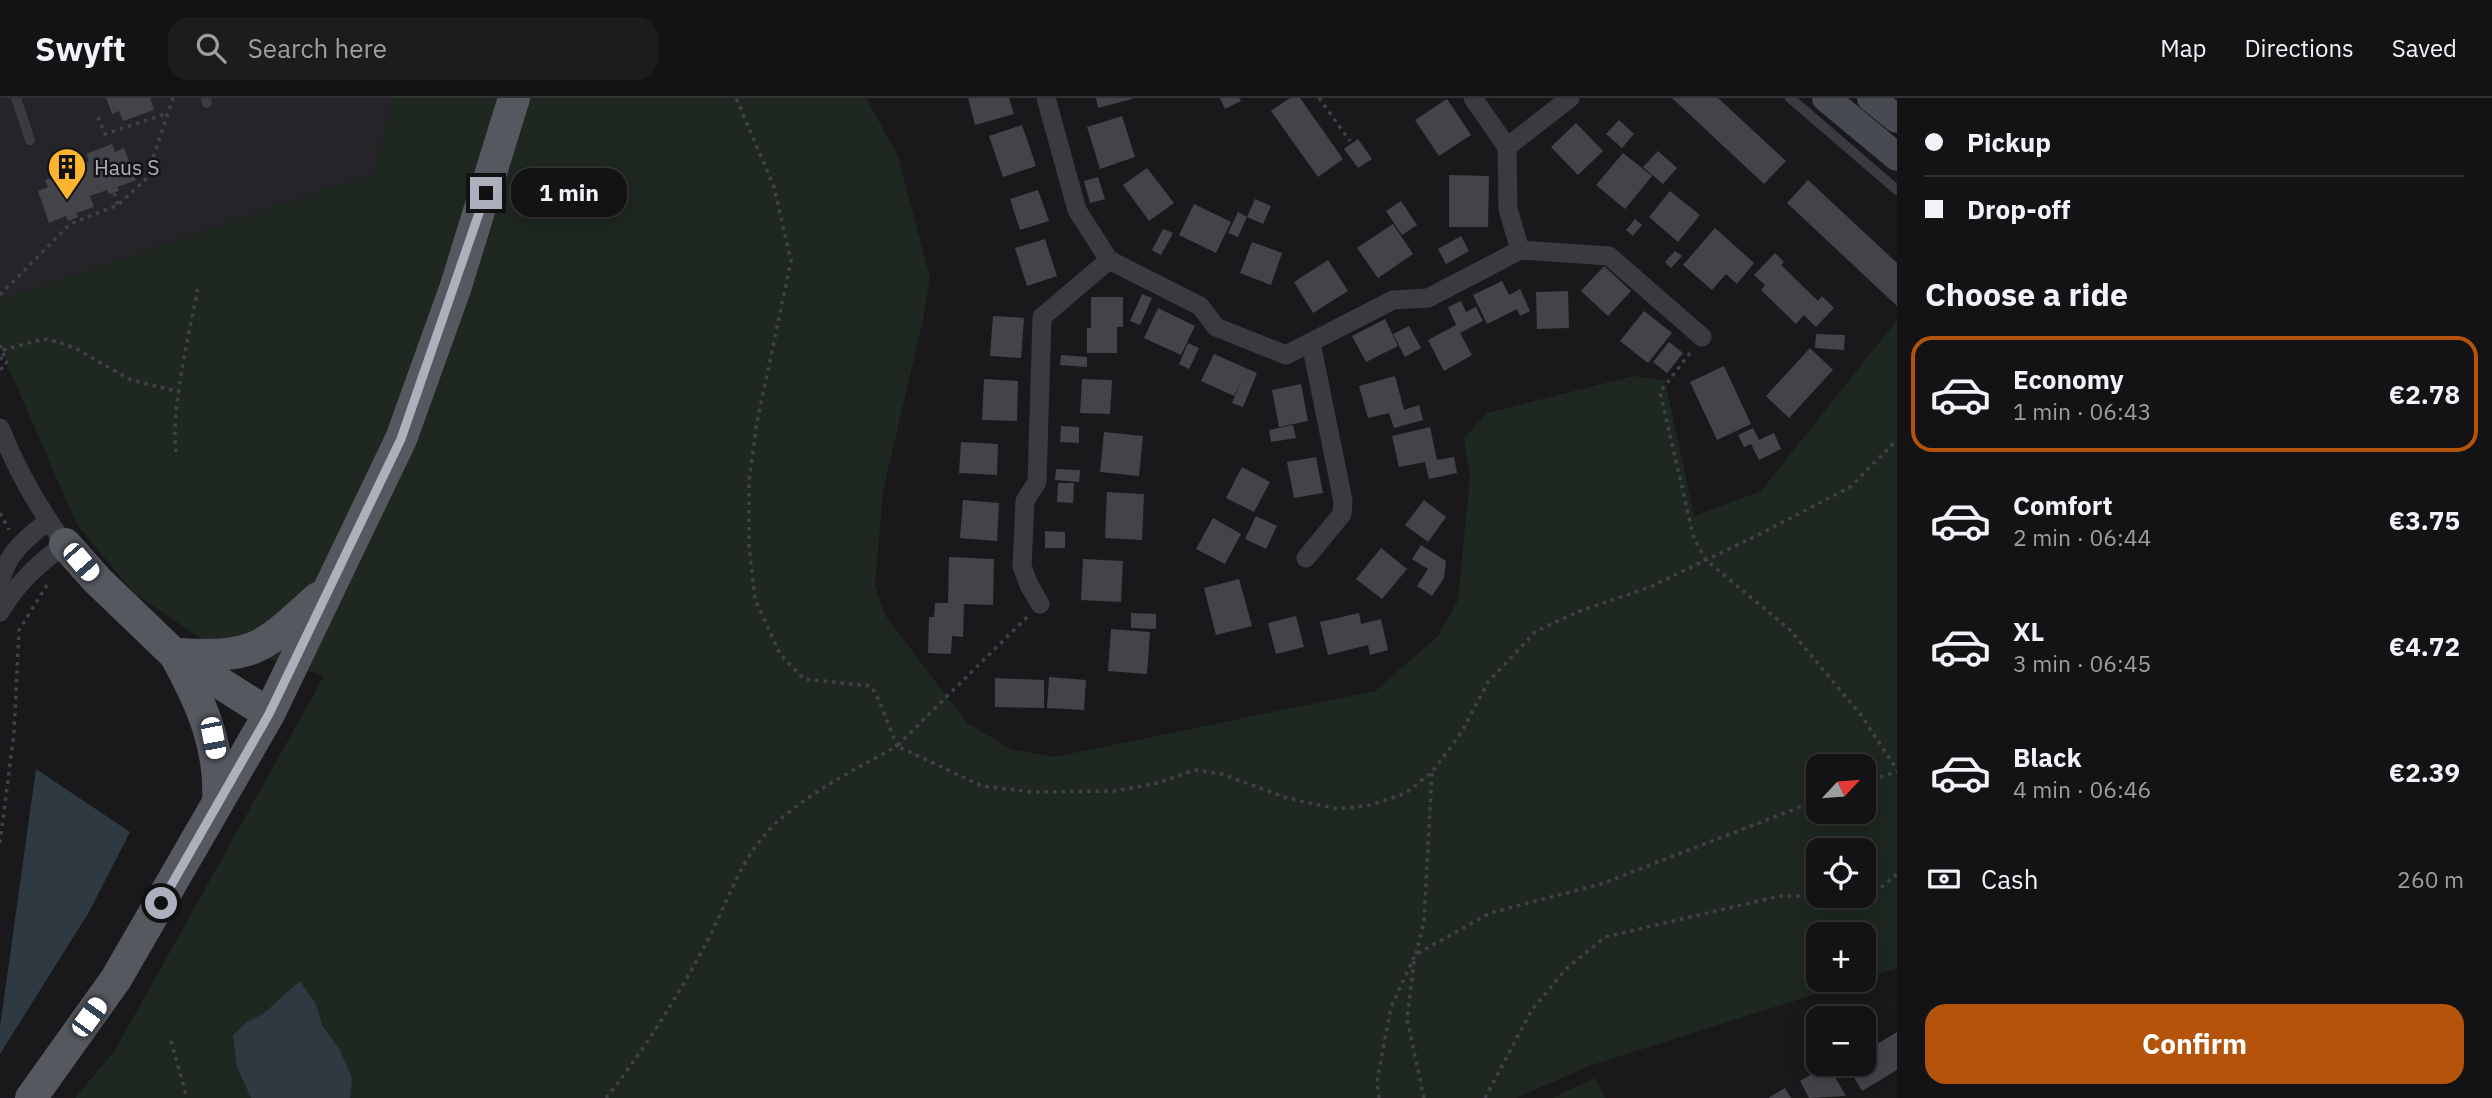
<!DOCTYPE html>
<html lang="en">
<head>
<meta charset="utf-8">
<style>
  body { margin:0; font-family:"IBM Plex Sans",sans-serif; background:#1c1c1e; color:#f1f3f6; height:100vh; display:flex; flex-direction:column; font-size:26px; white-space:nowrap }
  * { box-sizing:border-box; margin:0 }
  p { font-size:23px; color:#9d9ea0 }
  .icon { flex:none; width:38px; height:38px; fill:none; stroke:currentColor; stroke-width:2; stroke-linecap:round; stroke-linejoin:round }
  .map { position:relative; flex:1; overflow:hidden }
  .details { display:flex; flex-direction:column; background:#131315; width:595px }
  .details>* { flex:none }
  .banner { display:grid; align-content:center; height:154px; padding:0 28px; background:#131315 }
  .needle { width:46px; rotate:64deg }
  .buttons { position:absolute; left:1806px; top:656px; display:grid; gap:14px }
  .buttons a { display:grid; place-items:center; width:70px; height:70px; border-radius:14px; background:#131315; box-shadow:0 4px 18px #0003,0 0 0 2px #323234; font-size:35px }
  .end { position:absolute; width:32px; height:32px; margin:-16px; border:9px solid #abb0bc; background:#111; box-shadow:0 0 0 4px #111 }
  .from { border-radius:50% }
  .bubble { position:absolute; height:49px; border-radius:21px; background:#131315; box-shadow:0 4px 18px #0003,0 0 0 2px #323234; font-size:23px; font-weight:800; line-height:49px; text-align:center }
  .car { position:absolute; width:21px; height:42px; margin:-21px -10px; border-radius:9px; box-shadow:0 0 5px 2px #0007; background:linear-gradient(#fff 24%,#345 0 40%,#fff 0 76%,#345 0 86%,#fff 0) }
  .banner b { display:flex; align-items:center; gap:24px; height:66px; font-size:26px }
  .banner b+b { border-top:2px solid #323234 }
  .banner i { width:18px; height:18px; background:#f1f3f6 }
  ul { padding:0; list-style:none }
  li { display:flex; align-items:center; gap:21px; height:116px; margin:0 14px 10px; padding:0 14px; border:4px solid transparent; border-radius:21px }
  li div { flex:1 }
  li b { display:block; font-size:26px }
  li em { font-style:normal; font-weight:800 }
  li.selected { border-color:#b45309 }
  li>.icon { width:63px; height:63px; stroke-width:1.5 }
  h2 { padding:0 28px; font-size:32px; line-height:84px }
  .pay { display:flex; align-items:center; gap:18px; height:77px; padding:0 28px; font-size:26px }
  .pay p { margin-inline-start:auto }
  .button { display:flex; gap:14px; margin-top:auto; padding:14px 28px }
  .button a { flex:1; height:80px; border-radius:21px; background:#b45309; color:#fff; font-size:28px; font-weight:800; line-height:80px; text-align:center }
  header { display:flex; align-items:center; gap:42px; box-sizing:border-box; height:98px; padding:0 35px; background:#131315; border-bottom:2px solid #323234 }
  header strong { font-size:33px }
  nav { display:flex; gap:38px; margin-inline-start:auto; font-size:24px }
  .search { width:490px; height:63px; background:#1c1c1e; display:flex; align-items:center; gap:18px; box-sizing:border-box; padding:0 24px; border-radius:21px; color:#9d9ea0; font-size:26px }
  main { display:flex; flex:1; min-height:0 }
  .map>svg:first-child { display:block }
  .built { fill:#252529 }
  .green { fill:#1e2720; fill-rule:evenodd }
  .water { fill:#2e3941 }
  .building { fill:#434449 }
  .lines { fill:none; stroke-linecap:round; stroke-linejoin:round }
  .path { stroke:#404248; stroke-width:3.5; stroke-dasharray:3.5 5; stroke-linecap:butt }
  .lane { stroke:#3a3b41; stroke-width:10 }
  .street { stroke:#3a3b41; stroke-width:19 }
  .secondary { stroke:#484a51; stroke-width:28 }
  .primary { stroke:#565860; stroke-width:32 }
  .route { stroke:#abb0bc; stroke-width:9 }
  .labels { text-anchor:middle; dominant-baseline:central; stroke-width:5; stroke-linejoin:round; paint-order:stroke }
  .poi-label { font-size:21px; fill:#abb0bc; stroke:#141417; text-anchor:start }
</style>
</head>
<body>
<header>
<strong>Swyft</strong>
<div class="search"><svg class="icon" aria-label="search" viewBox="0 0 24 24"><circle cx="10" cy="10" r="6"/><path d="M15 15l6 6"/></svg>Search here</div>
<nav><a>Map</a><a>Directions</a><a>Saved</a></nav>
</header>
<main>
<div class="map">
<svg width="1897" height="1000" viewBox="0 0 1897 1000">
  <rect width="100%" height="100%" fill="#19191c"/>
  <!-- built -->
  <path class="built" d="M 0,0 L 393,0 L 375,75 L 0,203 Z"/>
  <!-- green -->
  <g class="green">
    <path d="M 393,0 L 866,0 L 897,56 L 930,179 L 923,222 L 883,393 L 875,488 L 885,517 L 967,625 L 1011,651 L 1054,659 L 1375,593 L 1438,538 L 1458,502 L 1470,379 L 1464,340 L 1487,315 L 1633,278 L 1665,282 L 1694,418 L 1761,393 L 1897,222 L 1897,870 L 1864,881 L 1864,836 L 1818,836 L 1818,882 L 1860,882 L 1592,967 L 1516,1000 L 75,1000 L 115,952 L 324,578 L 200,540 L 134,495 L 77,427 L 0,250 L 0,202 L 375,75 ZM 1818,668 L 1864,668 L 1864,714 L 1818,714 ZM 1818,752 L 1864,752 L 1864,798 L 1818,798 Z"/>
    <path d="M 1595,980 L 1605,1000 L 1552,1000 Z"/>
  </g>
  <!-- water -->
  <g class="water">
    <path d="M 36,671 L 130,734 L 89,814 L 0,956 L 0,929 Z"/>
    <path d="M 300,883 L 316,906 L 322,927 L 340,952 L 352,980 L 350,1000 L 251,1000 L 237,969 L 233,937 L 247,924 L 263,916 Z"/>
  </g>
  <!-- building -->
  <g class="building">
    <path d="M 106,0 L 150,0 L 154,12 L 123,23 L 119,13 L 112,16 Z"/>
    <path d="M 968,0 L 1009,0 L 1014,16 L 975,27 Z"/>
    <path d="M 1096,0 L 1132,0 L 1132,1 L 1098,10 Z"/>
    <path d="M 1220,0 L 1239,0 L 1241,3 L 1225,11 Z"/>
    <path d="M 1290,0 L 1300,0 L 1343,61 L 1318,79 L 1271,13 Z"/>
    <path d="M 1672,0 L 1718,0 L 1786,63 L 1764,86 Z"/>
    <path d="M 1447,1 L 1471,37 L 1439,58 L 1415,22 Z"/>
    <path d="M 1122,18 L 1135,59 L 1100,71 L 1087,29 Z"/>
    <path d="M 1619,22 L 1634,36 L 1622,50 L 1606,36 Z"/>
    <path d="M 1576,25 L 1603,53 L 1578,77 L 1551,49 Z"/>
    <path d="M 1022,27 L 1036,68 L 1003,79 L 989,38 Z"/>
    <path d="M 1358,41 L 1372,61 L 1358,70 L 1344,51 Z"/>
    <path d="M 112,46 L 115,54 L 124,50 L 136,82 L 117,89 L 119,93 L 109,96 L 107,92 L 90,98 L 94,109 L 76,115 L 78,119 L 68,123 L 66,118 L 49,125 L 38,93 L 48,89 L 45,82 L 71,73 L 74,80 L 83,77 L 79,67 L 89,63 L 86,56 Z"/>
    <path d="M 1658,53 L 1677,70 L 1663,86 L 1643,69 Z"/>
    <path d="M 1623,55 L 1652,78 L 1625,111 L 1596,87 Z"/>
    <path d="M 1147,70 L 1174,105 L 1149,123 L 1123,87 Z"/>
    <path d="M 1449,77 L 1489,78 L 1488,129 L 1449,129 Z"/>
    <path d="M 1098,79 L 1105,101 L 1090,105 L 1084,83 Z"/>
    <path d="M 1808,82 L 1897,165 L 1897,208 L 1787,105 Z"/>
    <path d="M 1038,92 L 1049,123 L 1020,132 L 1010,101 Z"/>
    <path d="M 1670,93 L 1700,117 L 1678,144 L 1649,119 Z"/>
    <path d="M 1255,101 L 1271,108 L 1263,126 L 1247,119 Z"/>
    <path d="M 1401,103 L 1417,127 L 1402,137 L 1386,113 Z"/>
    <path d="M 1194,106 L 1231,124 L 1216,155 L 1179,137 Z"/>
    <path d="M 1238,114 L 1247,119 L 1238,139 L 1228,135 Z"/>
    <path d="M 1635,121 L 1642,127 L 1633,138 L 1626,132 Z"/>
    <path d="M 1393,126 L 1413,156 L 1378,180 L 1357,150 Z"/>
    <path d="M 1715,130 L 1754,165 L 1737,186 L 1726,176 L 1712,192 L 1683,167 Z"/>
    <path d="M 1163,131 L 1173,135 L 1161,157 L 1152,152 Z"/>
    <path d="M 1461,138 L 1469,153 L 1446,166 L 1438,151 Z"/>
    <path d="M 1045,141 L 1057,178 L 1027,188 L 1015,150 Z"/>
    <path d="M 1252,144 L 1282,155 L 1271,187 L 1240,175 Z"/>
    <path d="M 1675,153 L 1682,158 L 1671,170 L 1665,164 Z"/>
    <path d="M 1775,155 L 1784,164 L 1781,167 L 1818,203 L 1822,198 L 1834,210 L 1816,229 L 1804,217 L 1796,226 L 1761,192 L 1765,187 L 1754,177 Z"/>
    <path d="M 1328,162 L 1348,193 L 1313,215 L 1294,184 Z"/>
    <path d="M 1604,168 L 1631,193 L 1608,218 L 1581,193 Z"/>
    <path d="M 1502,183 L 1509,197 L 1520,191 L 1530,213 L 1520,218 L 1517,211 L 1487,226 L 1473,197 Z"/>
    <path d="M 1568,193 L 1569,230 L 1537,231 L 1536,194 Z"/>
    <path d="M 1142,196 L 1152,200 L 1140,227 L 1130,223 Z"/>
    <path d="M 1091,199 L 1123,199 L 1123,229 L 1117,229 L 1117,255 L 1087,255 L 1087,230 L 1091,230 Z"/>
    <path d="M 1461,203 L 1466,214 L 1476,209 L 1483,223 L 1460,235 L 1472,257 L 1444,273 L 1428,242 L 1456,227 L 1448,209 Z"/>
    <path d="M 1158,210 L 1195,228 L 1181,257 L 1144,240 Z"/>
    <path d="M 1644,213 L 1672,235 L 1648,265 L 1620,243 Z"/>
    <path d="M 993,218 L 1024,220 L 1021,260 L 990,258 Z"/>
    <path d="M 1385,221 L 1398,248 L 1366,264 L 1352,238 Z"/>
    <path d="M 1409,228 L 1421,250 L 1405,259 L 1393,236 Z"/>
    <path d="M 1816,236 L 1845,237 L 1844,252 L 1815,250 Z"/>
    <path d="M 1669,244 L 1683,255 L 1667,275 L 1653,264 Z"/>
    <path d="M 1188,245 L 1199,250 L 1189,271 L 1179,266 Z"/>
    <path d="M 1810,250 L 1833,272 L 1789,320 L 1766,298 Z"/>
    <path d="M 1214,256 L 1257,275 L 1243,309 L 1232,305 L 1242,281 L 1234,298 L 1201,283 Z"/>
    <path d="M 1061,257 L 1087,259 L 1087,269 L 1060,267 Z"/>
    <path d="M 1724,268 L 1751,326 L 1717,342 L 1690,284 Z"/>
    <path d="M 1395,278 L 1404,312 L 1419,307 L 1423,322 L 1394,330 L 1389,315 L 1368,320 L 1359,288 Z"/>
    <path d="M 984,281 L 1018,283 L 1017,323 L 982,322 Z"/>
    <path d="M 1082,281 L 1112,282 L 1110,316 L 1080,315 Z"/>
    <path d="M 1301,286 L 1308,323 L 1279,329 L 1272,292 Z"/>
    <path d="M 1293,327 L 1296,340 L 1271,344 L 1269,332 Z"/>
    <path d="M 1061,328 L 1079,329 L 1079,345 L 1060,344 Z"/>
    <path d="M 1430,329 L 1437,362 L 1454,359 L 1457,375 L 1429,381 L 1425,364 L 1399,369 L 1392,338 Z"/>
    <path d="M 1753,330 L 1759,342 L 1774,335 L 1781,351 L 1759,362 L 1751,346 L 1744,349 L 1738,337 Z"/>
    <path d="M 1104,334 L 1143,338 L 1139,378 L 1100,374 Z"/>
    <path d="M 961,344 L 998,346 L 997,377 L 959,375 Z"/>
    <path d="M 1316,359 L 1323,395 L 1294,400 L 1287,364 Z"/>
    <path d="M 1242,369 L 1270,384 L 1254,414 L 1226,400 Z"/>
    <path d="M 1056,371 L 1080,372 L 1079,384 L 1055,382 Z"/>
    <path d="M 1058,385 L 1074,385 L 1073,405 L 1057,404 Z"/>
    <path d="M 1107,394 L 1144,396 L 1142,442 L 1105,440 Z"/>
    <path d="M 963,402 L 999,405 L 997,443 L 960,440 Z"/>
    <path d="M 1424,402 L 1446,419 L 1428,444 L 1405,427 Z"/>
    <path d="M 1256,418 L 1277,428 L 1266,451 L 1245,441 Z"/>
    <path d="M 1213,420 L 1241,436 L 1225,466 L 1196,451 Z"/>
    <path d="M 1045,433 L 1065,434 L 1065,450 L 1045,450 Z"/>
    <path d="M 1421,447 L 1446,463 L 1444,480 L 1432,498 L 1417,488 L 1428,471 L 1412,461 Z"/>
    <path d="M 1381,450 L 1407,471 L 1382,501 L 1356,481 Z"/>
    <path d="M 949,459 L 994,461 L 993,507 L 964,506 L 963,539 L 952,538 L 951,556 L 928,555 L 929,519 L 934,519 L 935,505 L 948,505 Z"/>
    <path d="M 1083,461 L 1123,463 L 1121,504 L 1081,502 Z"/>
    <path d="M 1239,481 L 1252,528 L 1216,537 L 1204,490 Z"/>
    <path d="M 1131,515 L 1156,516 L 1156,531 L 1131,530 Z"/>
    <path d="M 1359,515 L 1361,526 L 1381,521 L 1388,552 L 1370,557 L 1368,547 L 1328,557 L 1320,524 Z"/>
    <path d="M 1296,518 L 1304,549 L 1276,556 L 1268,525 Z"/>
    <path d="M 1111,531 L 1150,534 L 1147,576 L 1108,573 Z"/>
    <path d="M 1049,579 L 1086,582 L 1084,612 L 1047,610 Z"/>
    <path d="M 995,580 L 1044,582 L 1044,610 L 995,609 Z"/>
    <path d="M 1897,934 L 1897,972 L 1862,993 L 1846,966 L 1864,966 L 1864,954 Z"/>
    <path d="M 1828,967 L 1846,998 L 1809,1000 L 1800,983 Z"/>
    <path d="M 1785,990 L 1791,1000 L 1768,1000 Z"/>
  </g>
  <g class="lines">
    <!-- path -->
    <g class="path">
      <path d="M 1319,0 L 1350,43"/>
      <path d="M 98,19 L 105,36 L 168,15"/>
      <path d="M 114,95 L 118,107"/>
      <path d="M 0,197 L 70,126 L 118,107 L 146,81 L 173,0"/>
      <path d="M 0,247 L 8,268"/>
      <path d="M 3,252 L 43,241 L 58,244 L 75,250 L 131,282 L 180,294"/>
      <path d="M 1690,255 L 1660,294 L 1694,441 L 1706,462 L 1789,531 L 1861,617 L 1897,672"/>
      <path d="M 0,259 L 6,266"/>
      <path d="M 0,271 L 8,268"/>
      <path d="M 176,354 C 170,312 190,233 198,189"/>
      <path d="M 0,415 L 9,432"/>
      <path d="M 1027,519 L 897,648 L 982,688 L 1032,694 L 1114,693 L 1154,686 L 1195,672 L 1222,676 L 1287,700 L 1338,711 L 1371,707 L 1406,695 L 1432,674 L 1461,635 L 1488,584 L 1536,533 L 1580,513 L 1650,489 L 1762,435 L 1850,389 L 1897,342"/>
      <path d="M 1864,685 L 1897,673"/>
      <path d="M 0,745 L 14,635 L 19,532 L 47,487"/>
      <path d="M 1864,792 L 1883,788 L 1897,776"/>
      <path d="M 1416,856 L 1424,823 L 1432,674"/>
      <path d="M 1414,863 L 1407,921 L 1424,1000"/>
      <path d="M 171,943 L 187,1000"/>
      <path d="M 606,1000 C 645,951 677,899 707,844 C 728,803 741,758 776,725 C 811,693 856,671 897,648 L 879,602 L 871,588 L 804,581 L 780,556 L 755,501 L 749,448 L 749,383 L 757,324 L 791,163 L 774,89 L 736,0"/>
      <path d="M 1379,1000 L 1377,983 L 1391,909 L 1415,857 L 1490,815 L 1601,786 L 1818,702"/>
      <path d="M 1485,1000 L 1531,913 L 1566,871 L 1605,839 L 1780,798 L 1831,798"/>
    </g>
    <!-- lane -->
    <g class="lane">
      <path d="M 16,0 L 30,42"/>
      <path d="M 206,0 L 207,5"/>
      <path d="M 1790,0 L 1897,92"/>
    </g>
    <!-- street -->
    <g class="street">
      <path d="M 1046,0 L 1077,112 L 1109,162"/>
      <path d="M 1473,0 L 1507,49"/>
      <path d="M 1520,152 L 1609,158 L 1702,239"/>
      <path d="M 1520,152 L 1508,111 L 1507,49 L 1570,0"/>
      <path d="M 1109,162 L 1200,208 L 1216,229 L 1286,257 L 1393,202 L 1428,200 L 1520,152"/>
      <path d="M 0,330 C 17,372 38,410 65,446 C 38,466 17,485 0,514"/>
      <path d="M 1306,460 L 1342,416 L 1343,403 L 1311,245"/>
      <path d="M 0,488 C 4,458 25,441 48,423"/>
      <path d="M 1040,506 L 1029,487 L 1022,468 L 1025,403 L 1037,384 L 1042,219 L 1109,162"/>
    </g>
    <!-- secondary -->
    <g class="secondary">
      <path d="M 1826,0 L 1897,59"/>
      <path d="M 1871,0 L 1897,21"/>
    </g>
    <!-- primary -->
    <g class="primary">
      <path d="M 65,446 L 97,482 L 174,556 L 269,616"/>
      <path d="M 176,556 C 256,560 260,552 318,500"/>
      <path d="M 175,557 C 201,604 221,649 218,703"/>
      <path d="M 31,1000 L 116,881 L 269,616 L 401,341 L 455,191 L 514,0"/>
    </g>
  </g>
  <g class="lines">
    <!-- route -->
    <path class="route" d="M 161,805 L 269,616 L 401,341 L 486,95"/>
  </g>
  <!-- icons -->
  <defs>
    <g id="building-pin" transform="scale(2.0125)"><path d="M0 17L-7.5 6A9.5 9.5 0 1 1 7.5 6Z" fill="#fdb42f" stroke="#141417"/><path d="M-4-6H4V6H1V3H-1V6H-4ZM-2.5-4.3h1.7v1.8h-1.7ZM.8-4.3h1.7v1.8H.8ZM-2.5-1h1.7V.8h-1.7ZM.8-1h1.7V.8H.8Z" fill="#111"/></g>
  </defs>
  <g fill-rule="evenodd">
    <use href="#building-pin" x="67" y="69"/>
  </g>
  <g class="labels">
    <!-- poi labels -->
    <g class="poi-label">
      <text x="94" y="69">Haus S</text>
    </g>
  </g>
</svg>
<div class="buttons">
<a><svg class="needle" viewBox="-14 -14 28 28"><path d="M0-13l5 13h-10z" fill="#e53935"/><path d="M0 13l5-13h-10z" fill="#9d9ea0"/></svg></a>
<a><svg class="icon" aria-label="locate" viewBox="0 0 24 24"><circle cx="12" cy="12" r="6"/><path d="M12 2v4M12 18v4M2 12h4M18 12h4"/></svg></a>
<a>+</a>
<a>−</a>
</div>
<i class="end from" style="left:161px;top:805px"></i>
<i class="end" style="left:486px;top:95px"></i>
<div class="bubble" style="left:511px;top:70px;width:116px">1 min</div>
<i class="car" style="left:81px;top:464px;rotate:139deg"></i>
<i class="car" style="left:213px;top:640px;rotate:169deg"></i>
<i class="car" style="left:89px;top:919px;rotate:36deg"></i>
</div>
<section class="details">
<div class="banner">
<b><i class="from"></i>Pickup</b>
<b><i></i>Drop-off</b>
</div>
<h2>Choose a ride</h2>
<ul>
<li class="selected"><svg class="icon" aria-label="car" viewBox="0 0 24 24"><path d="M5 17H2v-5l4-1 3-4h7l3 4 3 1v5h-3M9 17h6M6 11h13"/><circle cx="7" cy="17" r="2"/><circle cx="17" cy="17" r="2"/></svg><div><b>Economy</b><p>1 min · 06:43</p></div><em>€2.78</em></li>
<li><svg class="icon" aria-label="car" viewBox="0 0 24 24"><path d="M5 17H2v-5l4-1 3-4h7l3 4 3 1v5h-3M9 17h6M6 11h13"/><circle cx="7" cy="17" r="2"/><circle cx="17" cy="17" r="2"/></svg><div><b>Comfort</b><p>2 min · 06:44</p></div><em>€3.75</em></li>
<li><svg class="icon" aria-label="car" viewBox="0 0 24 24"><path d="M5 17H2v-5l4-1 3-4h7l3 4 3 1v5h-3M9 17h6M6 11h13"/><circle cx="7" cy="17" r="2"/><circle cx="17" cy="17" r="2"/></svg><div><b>XL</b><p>3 min · 06:45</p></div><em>€4.72</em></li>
<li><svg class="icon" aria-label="car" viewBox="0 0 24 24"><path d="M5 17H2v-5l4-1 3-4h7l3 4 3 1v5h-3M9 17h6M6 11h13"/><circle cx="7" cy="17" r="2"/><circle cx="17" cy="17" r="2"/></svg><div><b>Black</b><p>4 min · 06:46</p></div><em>€2.39</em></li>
</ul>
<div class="pay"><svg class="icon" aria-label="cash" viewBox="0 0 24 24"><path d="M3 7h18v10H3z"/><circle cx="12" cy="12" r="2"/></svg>Cash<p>260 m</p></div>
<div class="button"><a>Confirm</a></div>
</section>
</main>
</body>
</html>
